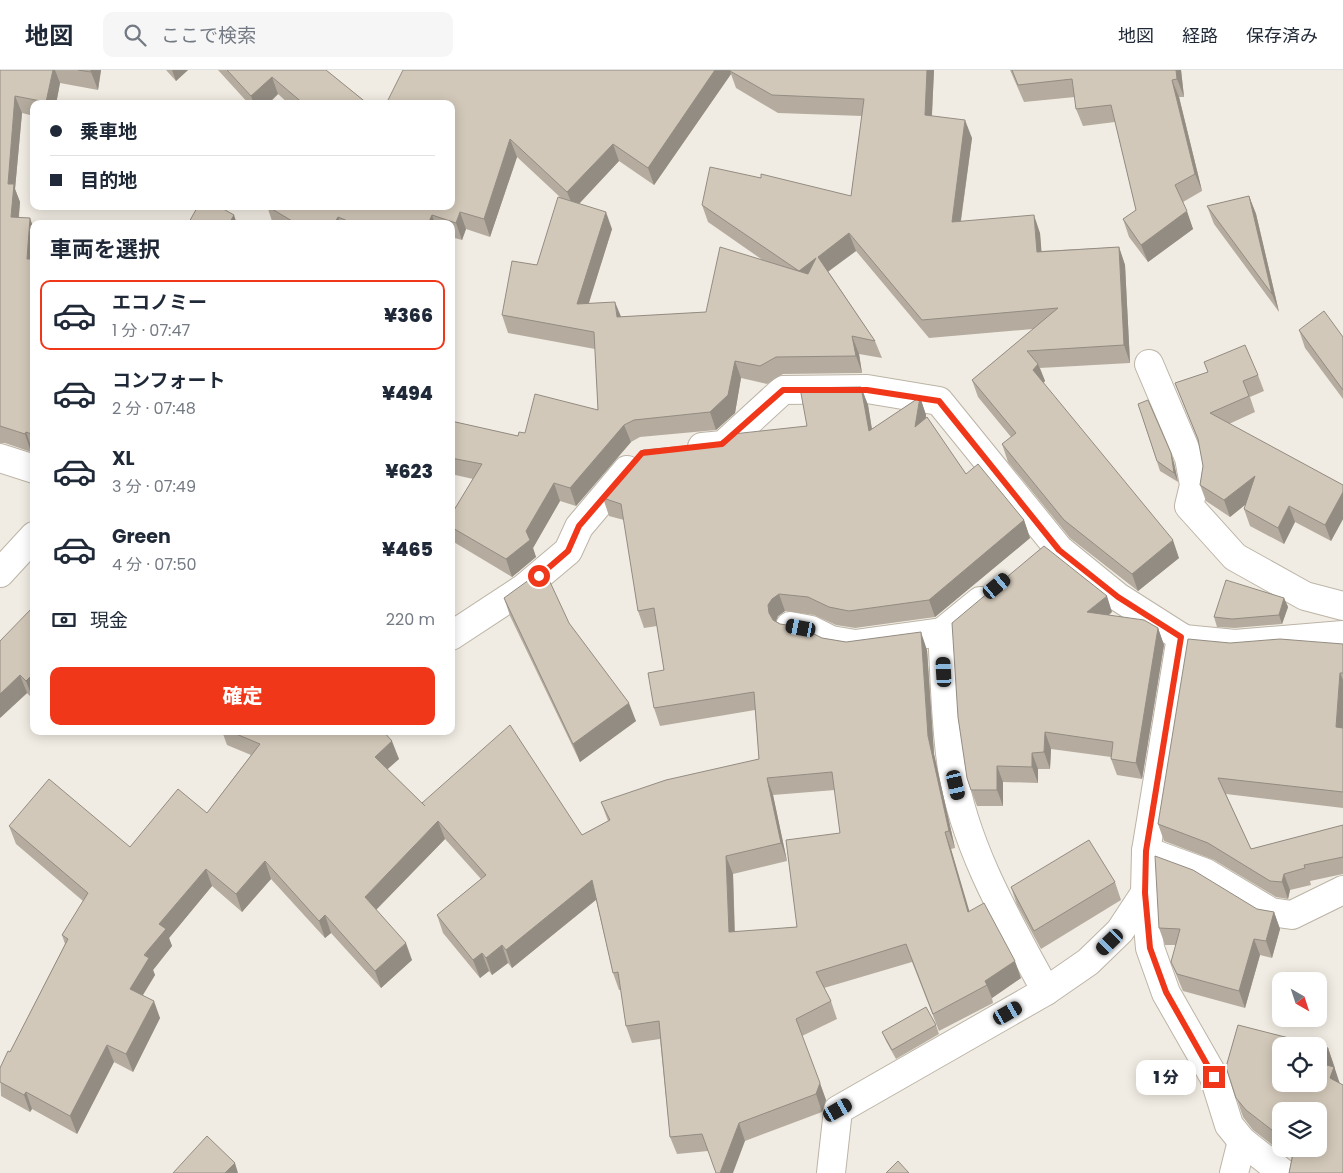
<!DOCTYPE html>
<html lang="ja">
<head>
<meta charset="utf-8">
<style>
  body { margin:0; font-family:Poppins,"Noto Sans JP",sans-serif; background:#f6f6f7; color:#1f2937; height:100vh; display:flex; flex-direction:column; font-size:19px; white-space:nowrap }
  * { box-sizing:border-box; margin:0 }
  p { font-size:16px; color:#747a83 }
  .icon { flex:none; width:28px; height:28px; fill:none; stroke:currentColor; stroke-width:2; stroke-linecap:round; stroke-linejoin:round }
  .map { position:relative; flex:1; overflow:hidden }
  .panel { position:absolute; left:30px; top:150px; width:425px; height:515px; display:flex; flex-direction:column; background:#fff; border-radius:10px; box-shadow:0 2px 12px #0003 }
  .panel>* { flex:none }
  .hud { position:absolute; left:30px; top:30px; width:425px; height:110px; border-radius:10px; box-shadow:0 2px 12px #0003; display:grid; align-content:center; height:110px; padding:0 20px; background:#fff }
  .needle { width:32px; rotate:141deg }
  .buttons { position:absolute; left:1272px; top:902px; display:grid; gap:10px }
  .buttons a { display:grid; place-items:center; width:55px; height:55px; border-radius:10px; background:#fff; box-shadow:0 2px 12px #0003; font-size:25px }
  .end { position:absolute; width:22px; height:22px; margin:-11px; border:6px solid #f1371a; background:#fff; box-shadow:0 0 0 2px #fff }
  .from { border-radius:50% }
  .bubble { position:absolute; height:35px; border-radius:10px; background:#fff; box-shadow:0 2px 12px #0003; font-size:16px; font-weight:800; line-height:35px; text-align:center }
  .car { position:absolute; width:15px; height:30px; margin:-15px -8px; border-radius:6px; box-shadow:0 0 4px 1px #0007; background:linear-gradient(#222 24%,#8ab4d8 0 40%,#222 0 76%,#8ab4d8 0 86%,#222 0) }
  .hud b { display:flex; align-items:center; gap:18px; height:48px; font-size:19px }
  .hud b+b { border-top:1px solid #e0e1e3 }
  .hud i { width:12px; height:12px; background:#1f2937 }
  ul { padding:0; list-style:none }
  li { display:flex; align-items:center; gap:15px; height:70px; margin:0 10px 8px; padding:0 10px; border:2px solid transparent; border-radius:10px }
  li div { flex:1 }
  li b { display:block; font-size:19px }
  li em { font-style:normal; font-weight:800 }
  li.current { border-color:#f1371a }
  li>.icon { width:45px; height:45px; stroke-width:1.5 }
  h2 { padding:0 20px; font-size:22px; line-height:60px }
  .pay { display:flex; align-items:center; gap:12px; height:55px; padding:0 20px; font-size:19px }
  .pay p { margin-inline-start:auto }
  .cta { display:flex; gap:10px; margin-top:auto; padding:10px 20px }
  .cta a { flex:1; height:58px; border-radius:10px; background:#f1371a; color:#fff; font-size:20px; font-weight:800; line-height:58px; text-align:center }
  header { display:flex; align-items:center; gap:30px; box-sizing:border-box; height:70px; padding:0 25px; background:#fff; border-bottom:1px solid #e0e1e3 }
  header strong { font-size:24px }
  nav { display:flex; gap:28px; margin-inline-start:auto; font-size:18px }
  .search { width:350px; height:45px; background:#f6f6f7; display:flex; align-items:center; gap:12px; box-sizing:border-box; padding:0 18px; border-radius:10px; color:#747a83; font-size:19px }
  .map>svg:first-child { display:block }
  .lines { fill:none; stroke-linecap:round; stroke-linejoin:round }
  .minor-casing { stroke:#bcb4a6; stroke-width:30 }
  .minor { stroke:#fff; stroke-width:28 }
  .wall { fill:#b5ac9f; fill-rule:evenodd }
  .shaded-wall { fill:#938c82 }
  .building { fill:#d2c8b9; stroke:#938c82; fill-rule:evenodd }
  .route { stroke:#f1371a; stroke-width:6 }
</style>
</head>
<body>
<header>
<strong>地図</strong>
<div class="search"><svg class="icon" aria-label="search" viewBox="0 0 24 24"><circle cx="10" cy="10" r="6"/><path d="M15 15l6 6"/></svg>ここで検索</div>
<nav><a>地図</a><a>経路</a><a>保存済み</a></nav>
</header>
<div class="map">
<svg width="1343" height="1103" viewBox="0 0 1343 1103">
  <rect width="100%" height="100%" fill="#f1ece3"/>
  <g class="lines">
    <!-- minor casing -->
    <g class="minor-casing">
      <g id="minor">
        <path d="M 1149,294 L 1189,388 L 1194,415 L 1189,436 L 1235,487 L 1305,526 L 1343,536"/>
        <path d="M 702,377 L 723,375 L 783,320 L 867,319 L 939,331 L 1059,479 L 1118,527 L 1184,569 L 1235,574 L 1343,565"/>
        <path d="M 0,388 L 34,399"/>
        <path d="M 0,503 L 34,466"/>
        <path d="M 980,531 L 942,562 C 945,608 945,654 952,698 C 965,778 1008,851 1046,921"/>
        <path d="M 790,556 L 811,560 L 831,570 L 855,574 L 942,562"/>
        <path d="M 451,566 L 524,518 L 568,481 L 579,457 L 627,400"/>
        <path d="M 1146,781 L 1181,567"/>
        <path d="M 1145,823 L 1150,878 L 1166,923 L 1214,1007 L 1229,1055 L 1242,1071 L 1283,1103"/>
        <path d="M 831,1103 L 838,1040 L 1046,921 L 1088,892 L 1120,861 L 1145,823 L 1146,781 L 1206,803 L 1271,842 L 1292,845 L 1343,820"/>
        <path d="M 1234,1103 L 1242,1071"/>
      </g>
    </g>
    <!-- minor -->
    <use href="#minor" class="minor"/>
  </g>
  <!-- wall -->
  <g class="wall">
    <path d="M 0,0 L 101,0 L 98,20 L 60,13 L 56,34 L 34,34 L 34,46 L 22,43 L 15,119 L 20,132 L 19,147 L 34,159 L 34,380 L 32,379 L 31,382 L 5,373 L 0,373 Z"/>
    <path d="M 166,0 L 188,0 L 176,11 Z"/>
    <path d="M 218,0 L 326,0 L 368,34 L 289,34 L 278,24 L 268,34 L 249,34 Z"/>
    <path d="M 403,0 L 934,0 L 932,46 L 972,68 L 961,151 L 1040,163 L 1041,181 L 1119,177 L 1125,195 L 1130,293 L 1040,298 L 1045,311 L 1043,313 L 1179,488 L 1138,521 L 1070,468 L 1008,392 L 1002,374 L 1011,367 L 978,327 L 972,310 L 1033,259 L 929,268 L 856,181 L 828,201 L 875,271 L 882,288 L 859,284 L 862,303 L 783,304 L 767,314 L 741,308 L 735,343 L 716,360 L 640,367 L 631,372 L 576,436 L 560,431 L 533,478 L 536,487 L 512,507 L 452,471 L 451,468 L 451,445 L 473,409 L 451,404 L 451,351 L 518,366 L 525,363 L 598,340 L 595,279 L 508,263 L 502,245 L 537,195 L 561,128 L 517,87 L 490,167 L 466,159 L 462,170 L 451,167 L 451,154 L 273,154 L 267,136 L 451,136 ZM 731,4 L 736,18 L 778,43 L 862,46 L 851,126 L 702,135 L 708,152 L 764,191 L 706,242 L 621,247 L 589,233 L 612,159 L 579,134 L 619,91 L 654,115 Z"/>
    <path d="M 1010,0 L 1181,0 L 1184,27 L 1179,27 L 1202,121 L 1183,132 L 1193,159 L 1148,192 L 1129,167 L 1123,149 L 1136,140 L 1115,52 L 1083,56 L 1076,39 L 1075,27 L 1024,32 Z"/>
    <path d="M 1249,126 L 1256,144 L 1279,242 L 1214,154 L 1207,136 Z"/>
    <path d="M 1299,260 L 1343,267 L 1343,329 L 1305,278 Z"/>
    <path d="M 1204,292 L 1258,305 L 1264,321 L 1250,327 L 1255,342 L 1229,354 L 1343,415 L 1343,449 L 1331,471 L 1295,452 L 1284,474 L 1250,456 L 1244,439 L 1246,434 L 1230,447 L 1206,431 L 1200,415 L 1203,396 L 1199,373 L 1175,313 L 1208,302 Z"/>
    <path d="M 861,317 L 868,335 L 872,359 L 920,327 L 926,345 L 926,348 L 966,404 L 1024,450 L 1030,468 L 935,547 L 855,558 L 836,555 L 814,545 L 785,541 L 778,546 L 776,551 L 780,554 L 822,568 L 846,572 L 927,580 L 934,684 L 955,778 L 951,779 L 969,842 L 1021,908 L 992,928 L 993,933 L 939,961 L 912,892 L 824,918 L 831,931 L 837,949 L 802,966 L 826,1030 L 822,1042 L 745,1071 L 708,1081 L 677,1084 L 670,1067 L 660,969 L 632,973 L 626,956 L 621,920 L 619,920 L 613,903 L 596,830 L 512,898 L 508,893 L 492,905 L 489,901 L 480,908 L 443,863 L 437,845 L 481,809 L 445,769 L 376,840 L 412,890 L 381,918 L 331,863 L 325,868 L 271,809 L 242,842 L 212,816 L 169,868 L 172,876 L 153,900 L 155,905 L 143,925 L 160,948 L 133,1002 L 114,992 L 77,1064 L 32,1039 L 30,1042 L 1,1026 L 0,998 L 10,982 L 65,874 L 62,865 L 83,831 L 16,774 L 9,756 L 130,777 L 207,743 L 251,685 L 227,675 L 222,661 L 390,661 L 386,664 L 399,689 L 387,699 L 423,734 L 582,765 L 608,751 L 601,732 L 759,689 L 755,640 L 660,656 L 654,638 L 664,600 L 657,556 L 644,558 L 638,541 L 624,450 L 609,446 L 603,428 L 718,373 L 807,356 ZM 835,720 L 840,763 L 797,857 L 735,862 L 733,804 L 787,791 L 773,725 Z"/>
    <path d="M 1138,334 L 1171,383 L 1174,393 L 1178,412 L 1160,401 Z"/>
    <path d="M 504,528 L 636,651 L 580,692 L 510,546 Z"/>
    <path d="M 1284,528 L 1288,537 L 1282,554 L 1235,558 L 1217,557 L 1214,547 Z"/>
    <path d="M 34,536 L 33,629 L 27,623 L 0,648 Z"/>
    <path d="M 1112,542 L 1109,545 L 1158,558 L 1164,575 L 1142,709 L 1117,705 L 1111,689 L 1111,687 L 1051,679 L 1050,699 L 1038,699 L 1038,713 L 1003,712 L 1003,736 L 977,736 L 971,720 L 958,647 Z"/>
    <path d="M 1230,573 L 1343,574 L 1343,738 L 1226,724 L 1251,779 L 1343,755 L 1343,804 L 1310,811 L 1311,815 L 1290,820 L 1288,829 L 1276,827 L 1214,790 L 1164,771 L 1158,754 Z"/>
    <path d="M 1115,812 L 1121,830 L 1041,879 L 1017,835 L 1011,817 Z"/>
    <path d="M 1257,839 L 1274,842 L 1280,859 L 1272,888 L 1260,885 L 1245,938 L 1183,921 L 1171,892 L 1176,875 L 1165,875 L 1159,858 Z"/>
    <path d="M 936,955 L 939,964 L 896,989 L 886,971 L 882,962 Z"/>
    <path d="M 1238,955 L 1328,978 L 1335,998 L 1335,1000 L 1339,1013 L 1343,1015 L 1343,1103 L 1289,1103 L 1292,1086 L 1284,1084 L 1253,1060 L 1243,1047 L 1226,997 ZM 1281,976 L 1319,976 L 1319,1014 L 1281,1014 ZM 1281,1041 L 1319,1041 L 1319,1079 L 1281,1079 Z"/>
  </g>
  <!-- shaded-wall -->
  <g class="shaded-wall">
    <path d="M 53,0 L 55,0 L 60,13 L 56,34 L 47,34 L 46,32 Z"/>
    <path d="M 91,0 L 101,0 L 98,20 L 91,2 Z"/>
    <path d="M 172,0 L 188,0 L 176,11 Z"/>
    <path d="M 715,0 L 733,0 L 730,1 L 731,4 L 654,115 L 648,98 Z"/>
    <path d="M 927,0 L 934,0 L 931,62 L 925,45 Z"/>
    <path d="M 1176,0 L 1181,0 L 1184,27 L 1177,9 Z"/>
    <path d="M 272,7 L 278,24 L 268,34 L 254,34 L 251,26 Z"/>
    <path d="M 1172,10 L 1179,27 L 1202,121 L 1195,104 Z"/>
    <path d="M 15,26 L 22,43 L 15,119 L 20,132 L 17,164 L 11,147 L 8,114 Z"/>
    <path d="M 965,50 L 972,68 L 958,170 L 952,152 Z"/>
    <path d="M 510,69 L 517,87 L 490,167 L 484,149 Z"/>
    <path d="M 613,74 L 619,91 L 574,139 L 567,122 Z"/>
    <path d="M 1249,126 L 1256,144 L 1279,242 L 1272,224 Z"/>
    <path d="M 1187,141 L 1193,159 L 1148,192 L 1141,175 Z"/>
    <path d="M 460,142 L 466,159 L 462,170 L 456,153 Z"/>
    <path d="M 606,142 L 612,159 L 583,251 L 577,234 Z"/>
    <path d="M 234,145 L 237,154 L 229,154 Z"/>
    <path d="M 432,145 L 435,154 L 428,154 Z"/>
    <path d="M 1034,145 L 1040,163 L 1043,199 L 1037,182 Z"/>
    <path d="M 338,147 L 341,154 L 334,154 Z"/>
    <path d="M 30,148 L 34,159 L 34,200 L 27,189 Z"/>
    <path d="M 849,163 L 856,181 L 825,204 L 818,187 Z"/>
    <path d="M 1119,177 L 1125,195 L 1130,293 L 1124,275 Z"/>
    <path d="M 816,188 L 805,219 L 799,201 Z"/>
    <path d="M 615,232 L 622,249 L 617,247 Z"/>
    <path d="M 852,266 L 859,284 L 862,303 L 856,286 Z"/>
    <path d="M 735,291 L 741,308 L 735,343 L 716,360 L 710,342 Z"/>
    <path d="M 1038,294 L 1045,311 L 1039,318 L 1033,300 Z"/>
    <path d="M 861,317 L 868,335 L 875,379 L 869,361 Z"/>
    <path d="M 920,327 L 926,345 L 922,375 L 915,357 Z"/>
    <path d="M 624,355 L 631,372 L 576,436 L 570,418 Z"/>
    <path d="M 26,362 L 32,379 L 31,382 L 25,364 Z"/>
    <path d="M 1171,383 L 1174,393 L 1178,412 L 1174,403 Z"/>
    <path d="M 1255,406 L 1261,422 L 1230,447 L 1224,430 Z"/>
    <path d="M 554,413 L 560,431 L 533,478 L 536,487 L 512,507 L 506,489 L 526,461 Z"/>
    <path d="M 1343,422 L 1343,449 L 1331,471 L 1325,455 Z"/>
    <path d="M 1289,436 L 1295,452 L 1284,474 L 1278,458 Z"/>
    <path d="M 1024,450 L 1030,468 L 935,547 L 929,530 Z"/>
    <path d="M 1173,470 L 1179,488 L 1138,521 L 1132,504 Z"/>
    <path d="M 779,524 L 785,541 L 778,546 L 775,553 L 769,543 L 768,535 L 772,529 Z"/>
    <path d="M 1107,526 L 1112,542 L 1093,558 L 1087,542 Z"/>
    <path d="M 1284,528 L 1288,537 L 1282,554 L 1279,545 Z"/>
    <path d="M 1158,558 L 1164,575 L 1142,709 L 1136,693 Z"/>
    <path d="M 921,562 L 927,580 L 934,684 L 955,778 L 949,761 L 928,666 Z"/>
    <path d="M 34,603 L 34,627 L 33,629 L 26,611 Z"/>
    <path d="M 1340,603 L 1343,610 L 1343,660 L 1336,657 Z"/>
    <path d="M 20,605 L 27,623 L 0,648 L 0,624 Z"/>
    <path d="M 629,633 L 636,651 L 580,692 L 573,674 Z"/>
    <path d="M 1045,662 L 1051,679 L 1050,699 L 1044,682 Z"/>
    <path d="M 392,671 L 399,689 L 381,705 L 375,687 Z"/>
    <path d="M 1032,683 L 1038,699 L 1038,713 L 1032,697 Z"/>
    <path d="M 997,696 L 1003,712 L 1003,736 L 997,720 Z"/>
    <path d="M 767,708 L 773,725 L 787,791 L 781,773 Z"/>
    <path d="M 438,751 L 445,769 L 371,845 L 365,827 Z"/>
    <path d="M 945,762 L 951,779 L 975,860 L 968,842 Z"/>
    <path d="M 726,786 L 733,804 L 735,880 L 729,862 Z"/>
    <path d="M 265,791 L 271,809 L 242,842 L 236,824 Z"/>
    <path d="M 206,799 L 212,816 L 169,868 L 172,876 L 153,900 L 155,905 L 136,936 L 130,919 L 159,854 Z"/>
    <path d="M 1284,804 L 1290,820 L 1288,829 L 1282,812 Z"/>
    <path d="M 592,810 L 598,828 L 512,898 L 506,880 Z"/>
    <path d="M 1274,842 L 1280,859 L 1272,888 L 1266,871 Z"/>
    <path d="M 325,845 L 331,863 L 325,868 L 319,851 Z"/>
    <path d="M 1254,869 L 1260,885 L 1245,938 L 1239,921 Z"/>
    <path d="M 406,873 L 412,890 L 381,918 L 375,901 Z"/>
    <path d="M 502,875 L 508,893 L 492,905 L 486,888 Z"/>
    <path d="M 482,883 L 489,901 L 480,908 L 473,890 Z"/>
    <path d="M 1015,891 L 1021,908 L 992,928 L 985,911 Z"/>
    <path d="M 154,931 L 160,948 L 133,1002 L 126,984 Z"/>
    <path d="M 107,975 L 114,992 L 77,1064 L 70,1046 Z"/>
    <path d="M 1328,978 L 1341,1017 L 1338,1028 L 1323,994 Z"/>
    <path d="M 820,1013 L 826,1030 L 822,1042 L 816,1024 Z"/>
    <path d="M 26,1022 L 32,1039 L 30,1042 L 24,1025 Z"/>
    <path d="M 739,1053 L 745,1071 L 733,1103 L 720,1103 Z"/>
    <path d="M 235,1093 L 238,1103 L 225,1103 Z"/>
  </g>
  <!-- building -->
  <g class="building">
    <path d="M 0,0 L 53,0 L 46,32 L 15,26 L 8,114 L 14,114 L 11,147 L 30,148 L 27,189 L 34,189 L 34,365 L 26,362 L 25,364 L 0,356 Z"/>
    <path d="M 78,0 L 91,0 L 91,2 Z"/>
    <path d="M 227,0 L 326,0 L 368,34 L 304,34 L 272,7 L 251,26 Z"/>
    <path d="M 403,0 L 715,0 L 648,98 L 613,74 L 567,122 L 510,69 L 484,149 L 460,142 L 456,153 L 432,145 L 428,154 L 355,154 L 338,147 L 334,154 L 297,154 L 267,136 L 451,136 L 451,34 L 386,34 Z"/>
    <path d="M 730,0 L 927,0 L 925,45 L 965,50 L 952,152 L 1034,145 L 1037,182 L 1119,177 L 1124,275 L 1027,281 L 1038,294 L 1033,300 L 1173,470 L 1132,504 L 1064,450 L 1002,374 L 1016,363 L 972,310 L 1058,238 L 922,250 L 849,163 L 818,187 L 875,271 L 852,266 L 856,286 L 776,287 L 760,296 L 735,291 L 728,325 L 710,342 L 634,350 L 624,355 L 570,418 L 554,413 L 526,461 L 530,470 L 506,489 L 451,457 L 451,445 L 482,394 L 451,388 L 451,351 L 518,366 L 519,362 L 525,363 L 535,324 L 598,340 L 594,262 L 502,245 L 512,191 L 537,195 L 558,127 L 606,142 L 577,234 L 615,232 L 617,247 L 706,242 L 720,177 L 808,204 L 816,188 L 799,201 L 702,135 L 710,97 L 761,108 L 761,104 L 851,126 L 864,29 L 772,25 L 730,1 Z"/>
    <path d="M 1012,0 L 1176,0 L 1177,9 L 1172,10 L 1195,104 L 1175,115 L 1187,141 L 1141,175 L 1123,149 L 1136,140 L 1111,35 L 1076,39 L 1072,9 L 1018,15 Z"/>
    <path d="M 1249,126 L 1272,224 L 1207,136 Z"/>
    <path d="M 198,136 L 218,136 L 234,145 L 229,154 L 188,154 Z"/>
    <path d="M 1324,241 L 1343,267 L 1343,320 L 1299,260 Z"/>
    <path d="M 1245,275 L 1258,305 L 1243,311 L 1249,326 L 1210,343 L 1343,415 L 1343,422 L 1325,455 L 1289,436 L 1278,458 L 1244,439 L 1255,406 L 1224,430 L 1200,415 L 1203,396 L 1198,369 L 1175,313 L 1208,302 L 1204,292 Z"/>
    <path d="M 861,317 L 869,361 L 920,327 L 915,357 L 927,347 L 966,404 L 978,394 L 1024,450 L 929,530 L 849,541 L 829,537 L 808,527 L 779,524 L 772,529 L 768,535 L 769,543 L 773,550 L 780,554 L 800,557 L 822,568 L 846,572 L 921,562 L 928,666 L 949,761 L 945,762 L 968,842 L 984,833 L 1015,891 L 985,911 L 987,915 L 933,944 L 906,874 L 816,902 L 831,931 L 796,949 L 820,1013 L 816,1024 L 739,1053 L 720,1103 L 716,1103 L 702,1064 L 670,1067 L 659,951 L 626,956 L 618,902 L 613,903 L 592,810 L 506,880 L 502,875 L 486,888 L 482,883 L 473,890 L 437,845 L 486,805 L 438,751 L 365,827 L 406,873 L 375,901 L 325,845 L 319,851 L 265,791 L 236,824 L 206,799 L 159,854 L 166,859 L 144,885 L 149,888 L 130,919 L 154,931 L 126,984 L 107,975 L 70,1046 L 26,1022 L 24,1025 L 0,1012 L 0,998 L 8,981 L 10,982 L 68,869 L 62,865 L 88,823 L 9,756 L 49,709 L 130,777 L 178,719 L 207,743 L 260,674 L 229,661 L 383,661 L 392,671 L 375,687 L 425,736 L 422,733 L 510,655 L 582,765 L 610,750 L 601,732 L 666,710 L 759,689 L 754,622 L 654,638 L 648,603 L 664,600 L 654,538 L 638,541 L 621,434 L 603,428 L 643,380 L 718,373 L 733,364 L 807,356 L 800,318 ZM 832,702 L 840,763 L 786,770 L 797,857 L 729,862 L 726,786 L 781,773 L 767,708 Z"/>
    <path d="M 1148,330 L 1171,383 L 1174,403 L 1157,391 L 1138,334 Z"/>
    <path d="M 1044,476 L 1107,526 L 1087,542 L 1144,550 L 1158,558 L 1136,693 L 1111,689 L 1113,672 L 1045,662 L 1044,682 L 1032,683 L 1032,697 L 997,696 L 997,720 L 971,720 L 967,708 L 958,647 L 952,553 Z"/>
    <path d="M 544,499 L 569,553 L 629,633 L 573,674 L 504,528 Z"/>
    <path d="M 1226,510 L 1284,528 L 1279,545 L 1232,549 L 1214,547 Z"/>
    <path d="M 34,536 L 34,603 L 26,611 L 20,605 L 0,624 L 0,571 Z"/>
    <path d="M 1188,569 L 1230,573 L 1280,569 L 1343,574 L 1343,603 L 1340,603 L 1336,657 L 1343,658 L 1343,722 L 1218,708 L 1251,779 L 1343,755 L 1343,787 L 1304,795 L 1305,798 L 1284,804 L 1282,812 L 1270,811 L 1208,773 L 1158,754 Z"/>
    <path d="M 1089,770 L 1115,812 L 1034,861 L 1011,817 Z"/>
    <path d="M 1155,786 L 1193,800 L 1257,839 L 1274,842 L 1266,871 L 1254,869 L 1239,921 L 1177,904 L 1171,892 L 1180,859 L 1159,858 Z"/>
    <path d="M 926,937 L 936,955 L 892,980 L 882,962 Z"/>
    <path d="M 1238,955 L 1328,978 L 1323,994 L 1334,997 L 1330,1008 L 1343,1015 L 1343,1103 L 1289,1103 L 1294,1079 L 1319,1079 L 1319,1041 L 1281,1041 L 1281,1065 L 1277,1064 L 1246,1040 L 1236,1028 L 1226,997 ZM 1281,976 L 1319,976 L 1319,1014 L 1281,1014 Z"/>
    <path d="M 207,1066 L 235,1093 L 225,1103 L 173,1103 Z"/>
    <path d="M 898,1091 L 909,1103 L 886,1103 Z"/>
  </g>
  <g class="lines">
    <!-- route -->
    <path class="route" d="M 539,506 L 568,481 L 579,456 L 642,383 L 722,374 L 783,320 L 867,320 L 939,331 L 1059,480 L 1118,527 L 1181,567 L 1146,781 L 1145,823 L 1150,878 L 1166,922 L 1214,1007"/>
  </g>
</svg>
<div class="buttons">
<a><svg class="needle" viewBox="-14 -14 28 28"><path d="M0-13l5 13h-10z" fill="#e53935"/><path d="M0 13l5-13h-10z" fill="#747a83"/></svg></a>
<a><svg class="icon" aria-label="locate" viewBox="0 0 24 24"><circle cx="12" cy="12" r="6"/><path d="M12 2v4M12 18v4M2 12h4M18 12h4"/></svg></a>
<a><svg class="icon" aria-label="layers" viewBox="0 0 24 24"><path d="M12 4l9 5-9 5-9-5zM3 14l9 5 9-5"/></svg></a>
</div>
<i class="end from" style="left:539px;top:506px"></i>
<i class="end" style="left:1214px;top:1007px"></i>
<div class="bubble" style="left:1136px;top:990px;width:60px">1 分</div>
<i class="car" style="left:997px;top:516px;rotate:50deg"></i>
<i class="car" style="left:801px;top:558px;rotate:281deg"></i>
<i class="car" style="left:944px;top:602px;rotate:357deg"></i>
<i class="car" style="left:956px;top:715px;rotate:167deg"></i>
<i class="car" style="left:1110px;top:872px;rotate:226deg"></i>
<i class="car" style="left:1008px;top:943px;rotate:60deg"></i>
<i class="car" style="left:838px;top:1040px;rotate:60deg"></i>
<div class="hud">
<b><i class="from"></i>乗車地</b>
<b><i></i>目的地</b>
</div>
<section class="panel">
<h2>車両を選択</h2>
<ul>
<li class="current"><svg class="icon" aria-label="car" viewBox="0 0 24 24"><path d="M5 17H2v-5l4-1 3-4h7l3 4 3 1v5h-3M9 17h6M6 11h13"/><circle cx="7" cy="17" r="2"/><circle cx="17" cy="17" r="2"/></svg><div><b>エコノミー</b><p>1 分 · 07:47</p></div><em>¥366</em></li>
<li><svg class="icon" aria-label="car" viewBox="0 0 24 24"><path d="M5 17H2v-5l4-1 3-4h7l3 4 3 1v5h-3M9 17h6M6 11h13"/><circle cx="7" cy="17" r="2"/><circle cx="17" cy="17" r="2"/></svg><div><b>コンフォート</b><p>2 分 · 07:48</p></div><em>¥494</em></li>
<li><svg class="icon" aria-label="car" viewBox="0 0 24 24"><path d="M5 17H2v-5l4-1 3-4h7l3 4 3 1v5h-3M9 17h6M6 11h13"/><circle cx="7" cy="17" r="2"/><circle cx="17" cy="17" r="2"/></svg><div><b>XL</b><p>3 分 · 07:49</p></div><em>¥623</em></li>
<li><svg class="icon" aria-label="car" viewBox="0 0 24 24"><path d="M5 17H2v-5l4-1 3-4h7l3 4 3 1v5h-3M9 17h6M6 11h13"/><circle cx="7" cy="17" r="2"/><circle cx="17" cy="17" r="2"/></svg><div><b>Green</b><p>4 分 · 07:50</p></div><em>¥465</em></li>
</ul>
<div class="pay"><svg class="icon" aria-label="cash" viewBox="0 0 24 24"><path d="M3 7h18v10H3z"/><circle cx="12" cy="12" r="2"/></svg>現金<p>220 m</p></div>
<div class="cta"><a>確定</a></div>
</section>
</div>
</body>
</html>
